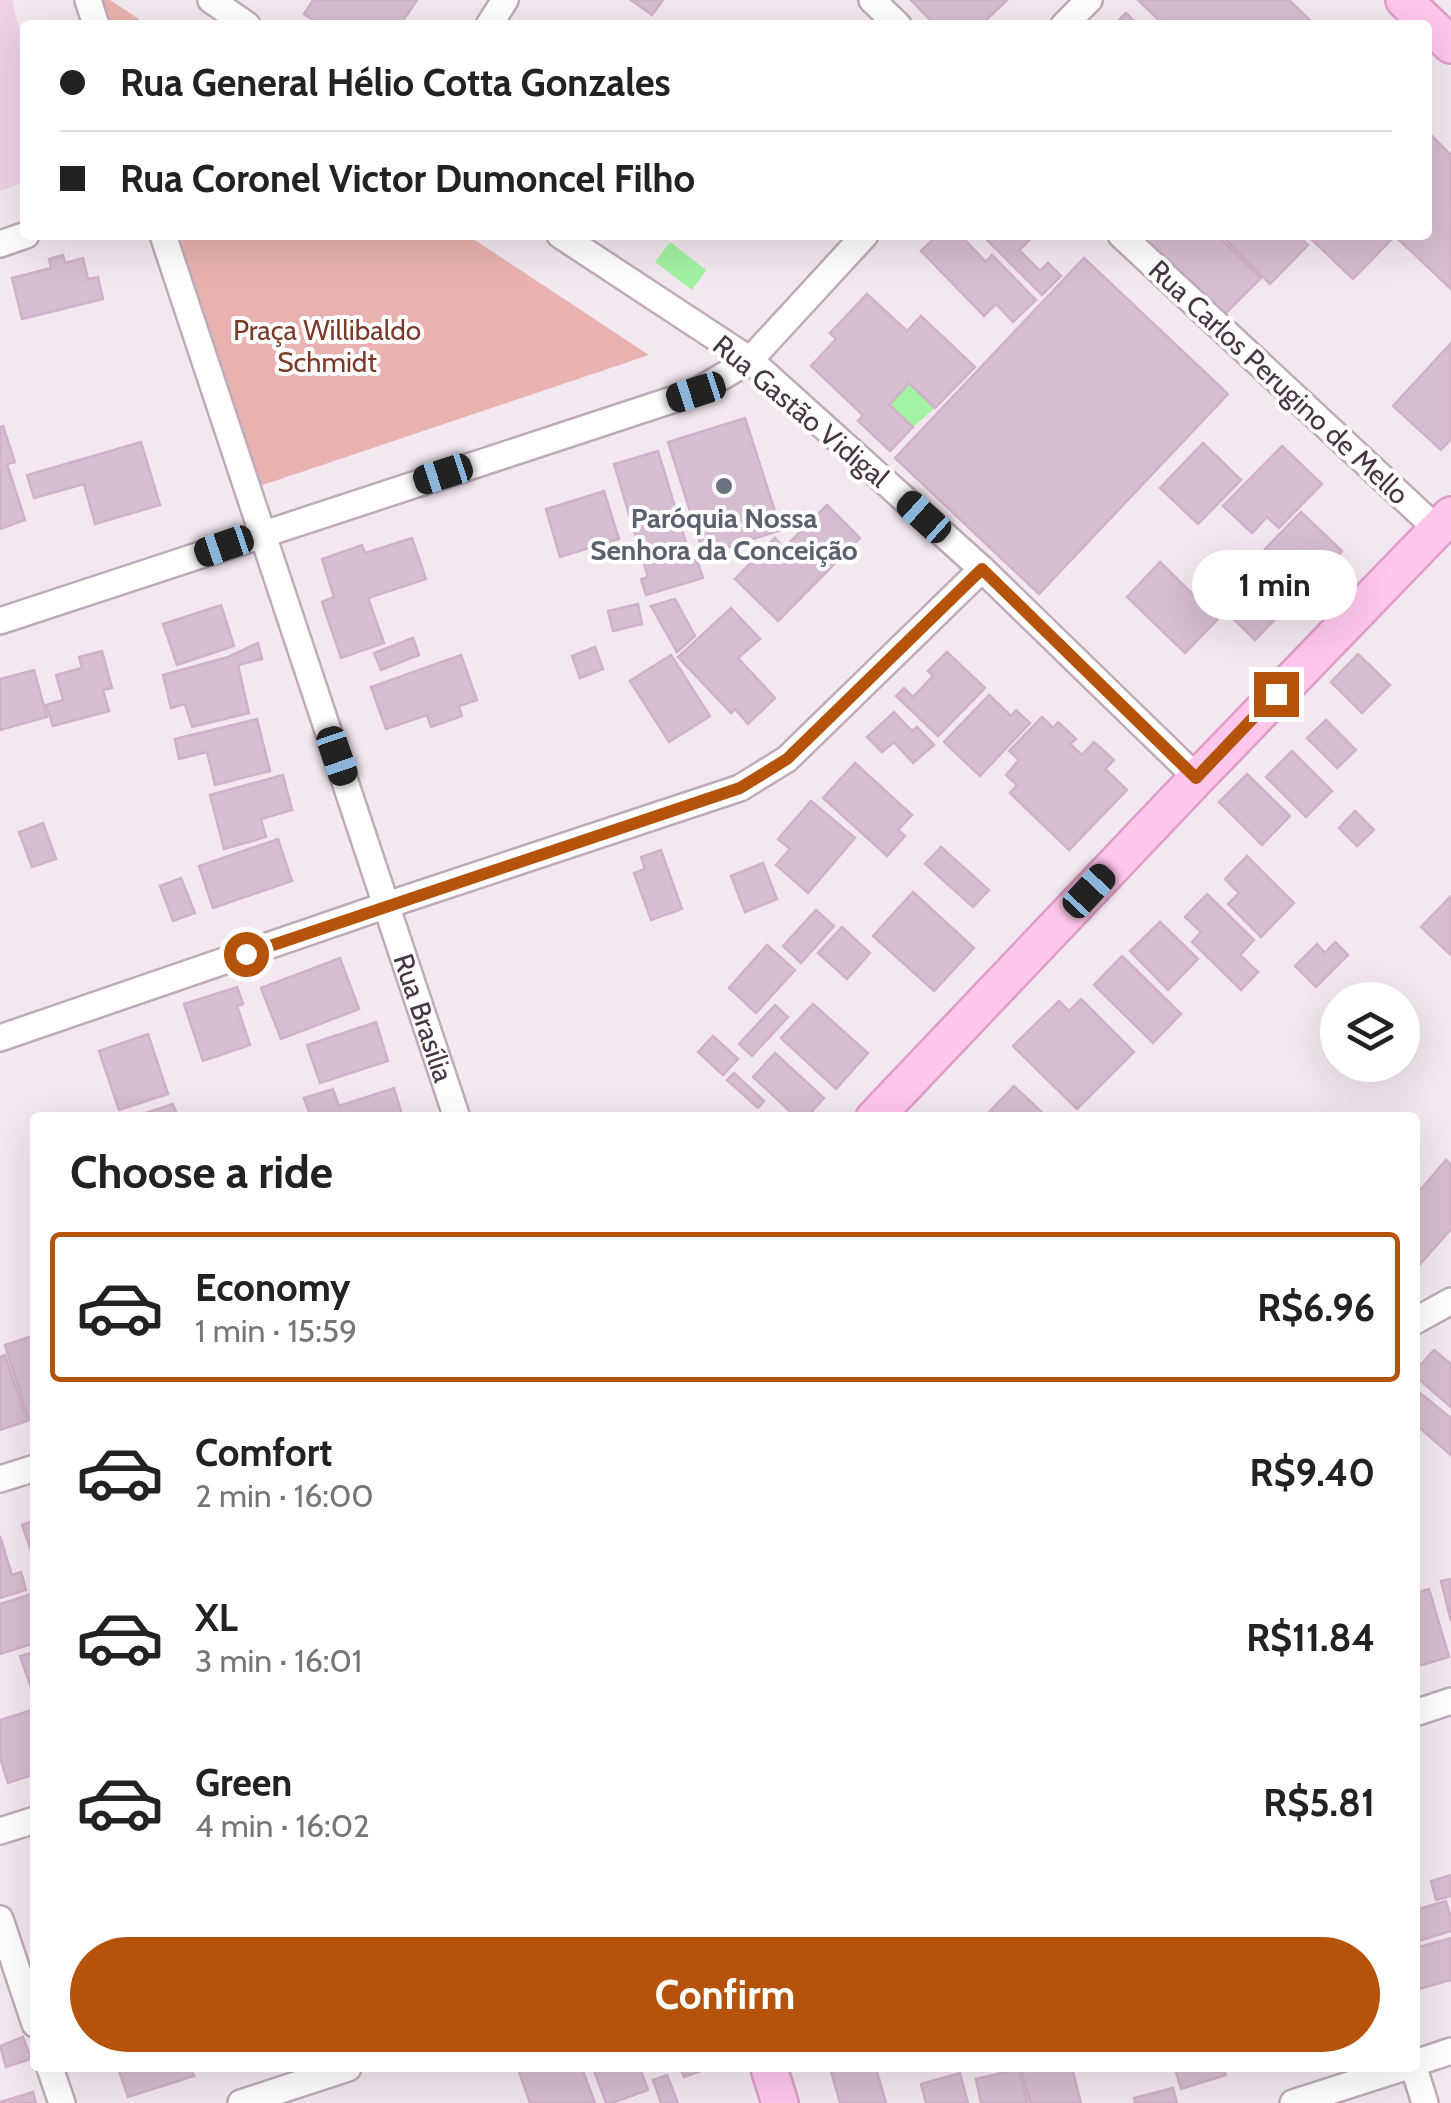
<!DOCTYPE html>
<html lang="en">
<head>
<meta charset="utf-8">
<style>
  body { margin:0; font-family:Cabin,sans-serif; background:#f2f2f2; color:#222; height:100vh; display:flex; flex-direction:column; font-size:38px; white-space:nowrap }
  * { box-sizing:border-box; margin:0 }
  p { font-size:32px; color:#767676 }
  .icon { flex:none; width:55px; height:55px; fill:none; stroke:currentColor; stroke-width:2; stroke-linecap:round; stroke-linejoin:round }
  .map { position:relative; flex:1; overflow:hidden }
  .details { position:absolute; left:30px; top:1112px; width:1390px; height:960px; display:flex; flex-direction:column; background:#fff; border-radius:10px; box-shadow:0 10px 40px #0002 }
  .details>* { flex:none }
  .banner { position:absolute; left:20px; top:20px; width:1412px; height:220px; border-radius:10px; box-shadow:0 10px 40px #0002; display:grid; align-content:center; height:220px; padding:0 40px; background:#fff }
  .fabs { position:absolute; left:1320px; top:982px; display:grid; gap:20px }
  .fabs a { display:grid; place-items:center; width:100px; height:100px; border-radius:50%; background:#fff; box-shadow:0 10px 40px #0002; font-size:50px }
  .end { position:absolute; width:45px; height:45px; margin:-22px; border:12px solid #b45309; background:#fff; box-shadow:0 0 0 5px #fff }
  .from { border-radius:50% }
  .bubble { position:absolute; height:70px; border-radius:35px; background:#fff; box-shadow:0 10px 40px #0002; font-size:32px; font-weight:700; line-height:70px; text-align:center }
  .car { position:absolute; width:30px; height:60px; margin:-30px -15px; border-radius:12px; box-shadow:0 0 8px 2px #0007; background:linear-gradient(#222 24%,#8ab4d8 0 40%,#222 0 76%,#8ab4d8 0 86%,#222 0) }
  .banner b { display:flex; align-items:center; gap:35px; height:95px; font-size:38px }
  .banner b+b { border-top:2px solid #e0e0e0 }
  .banner i { width:25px; height:25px; background:#222 }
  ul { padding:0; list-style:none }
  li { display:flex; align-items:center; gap:30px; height:150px; margin:0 20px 15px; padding:0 20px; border:5px solid transparent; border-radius:10px }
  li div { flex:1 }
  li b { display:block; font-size:38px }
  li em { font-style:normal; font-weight:700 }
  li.current { border-color:#b45309 }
  li>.icon { width:90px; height:90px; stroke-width:1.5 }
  h2 { padding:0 40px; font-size:45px; line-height:120px }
  .button { display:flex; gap:20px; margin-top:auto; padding:20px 40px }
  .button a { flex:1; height:115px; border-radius:60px; background:#b45309; color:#fff; font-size:40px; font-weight:700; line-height:115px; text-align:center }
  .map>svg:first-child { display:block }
  .education { fill:#edd1e5 }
  .green { fill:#e9b2b0 }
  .water { fill:#a3f2a3 }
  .building { fill:#d6bdd1; stroke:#d1b0ca; stroke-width:2.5 }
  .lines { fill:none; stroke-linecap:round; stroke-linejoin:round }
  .street-casing { stroke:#c0aaba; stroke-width:30 }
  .secondary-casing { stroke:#de9dc8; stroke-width:40 }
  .street { stroke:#fff; stroke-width:25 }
  .secondary { stroke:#ffc7eb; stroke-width:35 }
  .route { stroke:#b45309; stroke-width:12 }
  .worship-dot { fill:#6b7280; stroke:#fff; stroke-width:4 }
  .labels { text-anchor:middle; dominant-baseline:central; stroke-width:8; stroke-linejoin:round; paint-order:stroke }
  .park-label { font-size:28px; fill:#7b3a28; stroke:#fff }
  .street-label { font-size:28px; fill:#483644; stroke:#fff }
  .worship-label { font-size:28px; font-weight:bold; fill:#5b616d; stroke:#fff }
</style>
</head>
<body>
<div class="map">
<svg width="1451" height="2103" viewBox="0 0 1451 2103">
  <rect width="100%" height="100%" fill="#f4e8f0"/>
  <!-- education -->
  <path class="education" d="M 0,0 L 12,0 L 25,51 L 25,182 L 0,191 Z"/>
  <!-- green -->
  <g class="green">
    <path d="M 99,0 L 110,0 L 148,25 L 107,25 Z"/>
    <path d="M 174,235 L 467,235 L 649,355 L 254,488 Z"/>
  </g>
  <!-- water -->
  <g class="water">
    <path d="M 670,242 L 706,270 L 692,290 L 655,262 Z"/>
    <path d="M 909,383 L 935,408 L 913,427 L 889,405 Z"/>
  </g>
  <!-- building -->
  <g class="building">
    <path d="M 313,0 L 417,0 L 400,25 L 320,25 L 304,14 Z"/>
    <path d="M 631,0 L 663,0 L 652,15 Z"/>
    <path d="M 911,0 L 1007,0 L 981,25 L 935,25 Z"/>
    <path d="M 1138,0 L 1289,0 L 1315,25 L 1164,25 Z"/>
    <path d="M 1126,13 L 1138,25 L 1114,25 Z"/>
    <path d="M 1428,132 L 1451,155 L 1451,289 L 1395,236 L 1353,279 L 1307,235 L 1428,235 Z"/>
    <path d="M 937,235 L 960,235 L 986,262 L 992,255 L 1036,300 L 1013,322 L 996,304 L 984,316 L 921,251 Z"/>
    <path d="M 982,235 L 1035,235 L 1019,250 L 1040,271 L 1048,263 L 1061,276 L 1042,295 Z"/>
    <path d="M 1136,235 L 1217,235 L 1261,278 L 1221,318 Z"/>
    <path d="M 1221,235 L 1298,235 L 1308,245 L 1270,284 Z"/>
    <path d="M 63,255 L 65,263 L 83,258 L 88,279 L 98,277 L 103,299 L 22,319 L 12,278 L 51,268 L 49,259 Z"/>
    <path d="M 1084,258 L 1228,394 L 1039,594 L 895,458 Z"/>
    <path d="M 867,294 L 907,331 L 921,316 L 975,367 L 935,408 L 909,383 L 889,405 L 913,427 L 890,451 L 858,421 L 863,415 L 811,366 L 836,339 L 830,333 Z"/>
    <path d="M 1451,343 L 1451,439 L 1441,450 L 1393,406 Z"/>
    <path d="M 745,418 L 781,530 L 704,555 L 668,442 Z"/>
    <path d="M 3,426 L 15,462 L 7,464 L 25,520 L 0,529 L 0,427 Z"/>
    <path d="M 141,442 L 160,505 L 95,524 L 84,484 L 34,498 L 27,475 Z"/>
    <path d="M 1203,443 L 1241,480 L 1198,524 L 1160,488 Z"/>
    <path d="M 1282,446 L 1322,484 L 1279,528 L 1267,517 L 1252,533 L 1223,506 Z"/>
    <path d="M 658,451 L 691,559 L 696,557 L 703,578 L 646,595 L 641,579 L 648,577 L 614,464 Z"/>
    <path d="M 604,491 L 619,539 L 560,557 L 546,509 Z"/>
    <path d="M 827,505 L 860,538 L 778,621 L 735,579 L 775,538 L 784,548 Z"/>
    <path d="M 1301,512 L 1342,551 L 1306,588 L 1265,549 Z"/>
    <path d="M 412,538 L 426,579 L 368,598 L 384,643 L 341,658 L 322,602 L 334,597 L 322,559 L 362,545 L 365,553 Z"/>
    <path d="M 1234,554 L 1255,574 L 1266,562 L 1299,594 L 1255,640 L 1202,588 Z"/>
    <path d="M 1160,562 L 1218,619 L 1185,653 L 1127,597 Z"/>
    <path d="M 675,599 L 695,636 L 677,652 L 651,606 Z"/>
    <path d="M 638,604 L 642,624 L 613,631 L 608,611 Z"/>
    <path d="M 221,605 L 234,646 L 177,665 L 163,624 Z"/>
    <path d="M 731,608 L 760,639 L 738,658 L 775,698 L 748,724 L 735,709 L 731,713 L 678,657 Z"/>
    <path d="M 413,638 L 419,655 L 381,670 L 374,653 Z"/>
    <path d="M 258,643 L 262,659 L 238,665 L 249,713 L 192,727 L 185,704 L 171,708 L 163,675 L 228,657 Z"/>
    <path d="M 595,647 L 603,669 L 580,678 L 572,656 Z"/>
    <path d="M 102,651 L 112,688 L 103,690 L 109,711 L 53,726 L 46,705 L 63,700 L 56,675 L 82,668 L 79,657 Z"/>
    <path d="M 947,652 L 985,688 L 938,736 L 896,696 L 904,688 L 913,697 L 933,676 L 928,671 Z"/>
    <path d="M 1358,654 L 1390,685 L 1362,713 L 1331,682 Z"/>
    <path d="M 461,655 L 477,700 L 459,706 L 462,716 L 431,727 L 427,715 L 386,729 L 371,687 Z"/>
    <path d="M 671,655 L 710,716 L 669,742 L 630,681 Z"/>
    <path d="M 34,670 L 47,717 L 0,730 L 0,679 Z"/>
    <path d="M 989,695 L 1011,716 L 1016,710 L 1030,723 L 980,776 L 944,742 Z"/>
    <path d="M 894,712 L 912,731 L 917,727 L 934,745 L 913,763 L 894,742 L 882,752 L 867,737 Z"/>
    <path d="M 1042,717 L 1053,728 L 1058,722 L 1076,739 L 1070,744 L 1082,755 L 1094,742 L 1114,760 L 1105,769 L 1127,790 L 1069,850 L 1010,793 L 1017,785 L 1006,775 L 1019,760 L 1009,751 Z"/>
    <path d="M 257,719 L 270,771 L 215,785 L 207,752 L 179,759 L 175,739 Z"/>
    <path d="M 1326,720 L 1356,750 L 1337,768 L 1307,738 Z"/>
    <path d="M 1292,751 L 1332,791 L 1306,817 L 1266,777 Z"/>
    <path d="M 855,763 L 912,815 L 898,830 L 905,836 L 887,856 L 823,798 Z"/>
    <path d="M 1247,774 L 1290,816 L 1262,845 L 1219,802 Z"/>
    <path d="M 283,775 L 292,810 L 261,819 L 266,837 L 224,849 L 210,795 Z"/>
    <path d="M 811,801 L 855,838 L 808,893 L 776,865 L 790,849 L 778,839 Z"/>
    <path d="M 1355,811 L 1374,830 L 1357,846 L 1339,828 Z"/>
    <path d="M 43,823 L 56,859 L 32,867 L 19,832 Z"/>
    <path d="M 278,839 L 292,881 L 213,908 L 199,866 Z"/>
    <path d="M 941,847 L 989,890 L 973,907 L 925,864 Z"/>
    <path d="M 661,850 L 682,909 L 651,920 L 634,873 L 645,869 L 641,857 Z"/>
    <path d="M 1247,856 L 1294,903 L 1261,937 L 1228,904 L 1239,893 L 1225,879 Z"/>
    <path d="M 763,863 L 777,899 L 745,912 L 731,876 Z"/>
    <path d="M 181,878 L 195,913 L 173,921 L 160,886 Z"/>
    <path d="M 913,892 L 974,948 L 934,991 L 873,936 Z"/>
    <path d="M 1207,894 L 1254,940 L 1240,955 L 1258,972 L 1241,990 L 1192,942 L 1201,932 L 1185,917 Z"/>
    <path d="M 1451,896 L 1451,955 L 1421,927 Z"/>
    <path d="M 816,910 L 834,926 L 801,963 L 783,946 Z"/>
    <path d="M 1160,922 L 1198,959 L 1168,990 L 1130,951 Z"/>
    <path d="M 842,927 L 870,953 L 847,979 L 818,953 Z"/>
    <path d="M 1335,942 L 1348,955 L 1316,987 L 1295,966 L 1317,944 L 1325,953 Z"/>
    <path d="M 767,945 L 795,970 L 756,1013 L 729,988 Z"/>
    <path d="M 1122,956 L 1181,1014 L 1153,1043 L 1094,985 Z"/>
    <path d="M 340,958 L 359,1009 L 281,1039 L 261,988 Z"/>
    <path d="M 237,987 L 243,1004 L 237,1006 L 250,1045 L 203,1061 L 184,1004 Z"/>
    <path d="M 1081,999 L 1134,1052 L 1077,1109 L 1013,1046 L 1059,1001 L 1069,1011 Z"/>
    <path d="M 813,1004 L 868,1053 L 836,1089 L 781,1038 Z"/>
    <path d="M 775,1005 L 788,1017 L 752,1056 L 739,1044 Z"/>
    <path d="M 376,1022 L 388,1061 L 320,1083 L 307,1045 Z"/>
    <path d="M 148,1034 L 168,1094 L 119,1110 L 99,1051 Z"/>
    <path d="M 713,1036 L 738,1059 L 723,1075 L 698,1052 Z"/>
    <path d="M 775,1053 L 824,1098 L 806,1118 L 797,1118 L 753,1077 Z"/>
    <path d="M 734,1073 L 764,1101 L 758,1108 L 727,1080 Z"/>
    <path d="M 1014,1086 L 1048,1118 L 994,1118 L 989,1112 Z"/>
    <path d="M 394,1088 L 403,1118 L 311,1118 L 304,1098 L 333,1089 L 339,1106 Z"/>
    <path d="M 173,1104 L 178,1118 L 130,1118 Z"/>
    <path d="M 1446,1160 L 1451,1165 L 1451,1229 L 1415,1270 L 1415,1196 Z"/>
    <path d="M 35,1335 L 35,1418 L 29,1420 L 5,1345 Z"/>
    <path d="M 1434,1350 L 1451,1364 L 1451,1407 L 1415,1376 L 1415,1371 Z"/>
    <path d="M 5,1355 L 27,1421 L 0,1430 L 0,1357 Z"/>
    <path d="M 1415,1389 L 1451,1418 L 1451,1455 L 1415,1424 Z"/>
    <path d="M 35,1520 L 35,1562 L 22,1525 Z"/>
    <path d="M 0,1536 L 12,1575 L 21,1572 L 26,1590 L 0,1598 Z"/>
    <path d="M 1451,1579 L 1451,1621 L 1441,1581 Z"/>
    <path d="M 1429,1589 L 1449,1657 L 1415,1667 L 1415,1593 Z"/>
    <path d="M 35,1593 L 35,1643 L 0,1654 L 0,1604 Z"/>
    <path d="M 35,1652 L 35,1699 L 20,1656 Z"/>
    <path d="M 35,1709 L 35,1774 L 8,1783 L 0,1758 L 0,1720 Z"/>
    <path d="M 1451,1875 L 1451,1896 L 1436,1900 L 1431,1881 Z"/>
    <path d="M 1446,1901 L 1451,1919 L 1451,1931 L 1415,1942 L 1415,1910 Z"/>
    <path d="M 1451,1938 L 1451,1980 L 1419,1989 L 1415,1974 L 1415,1948 Z"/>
    <path d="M 23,2037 L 31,2059 L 6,2067 L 0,2046 Z"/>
    <path d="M 118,2068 L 191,2068 L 194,2076 L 128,2097 Z"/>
    <path d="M 523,2068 L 582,2068 L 595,2103 L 530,2103 L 518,2069 Z"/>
    <path d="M 593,2068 L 640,2068 L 648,2090 L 612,2103 L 606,2103 Z"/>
    <path d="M 680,2068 L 709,2068 L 684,2077 Z"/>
    <path d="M 830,2068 L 876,2068 L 886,2103 L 840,2103 Z"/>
    <path d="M 1021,2068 L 1072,2068 L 1081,2103 L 1030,2103 Z"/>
    <path d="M 1175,2068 L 1224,2068 L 1226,2075 L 1181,2089 Z"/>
    <path d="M 1019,2069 L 1027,2103 L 981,2103 L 976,2079 Z"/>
    <path d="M 960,2073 L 968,2103 L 926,2103 L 921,2084 Z"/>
    <path d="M 667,2075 L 678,2103 L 661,2103 L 653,2080 Z"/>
    <path d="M 1173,2088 L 1177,2103 L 1135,2103 L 1134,2098 Z"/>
    <path d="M 33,2092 L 36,2103 L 0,2103 L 0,2102 Z"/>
  </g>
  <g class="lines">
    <!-- street casing -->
    <g class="street-casing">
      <g id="street">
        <path d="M 88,0 L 96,25"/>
        <path d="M 211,0 L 247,25"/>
        <path d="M 872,0 L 898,25"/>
        <path d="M 489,25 L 505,0"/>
        <path d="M 1064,25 L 1089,0"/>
        <path id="s1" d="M 163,235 L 457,1118"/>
        <path d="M 560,235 L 750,360 L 982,569 L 1197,778"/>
        <path d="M 1121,235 L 1437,529"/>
        <path d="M 0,244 L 26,235"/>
        <path d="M 0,621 L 696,392 L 750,360 L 865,235"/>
        <path d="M 0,1038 L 387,905 L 740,788 L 787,759 L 982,569"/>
        <path d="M 1415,1321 L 1451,1301"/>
        <path d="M 0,1479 L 35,1468"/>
        <path d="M 1415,1713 L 1451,1701"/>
        <path d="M 0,1831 L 35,1820"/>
        <path d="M 0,1919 L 35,2024"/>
        <path d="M 1415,2063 L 1451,2051"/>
        <path d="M 50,2068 L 62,2103"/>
        <path d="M 1414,2068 L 1425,2103"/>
        <path d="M 241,2103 L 348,2068"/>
        <path d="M 1293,2103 L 1402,2068"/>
      </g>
    </g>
    <!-- secondary casing -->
    <g class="secondary-casing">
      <g id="secondary">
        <path d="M 1404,0 L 1451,45"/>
        <path d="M 874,1118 L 1197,778 L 1451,515"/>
        <path d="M 769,2068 L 780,2103"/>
      </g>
    </g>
    <!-- street -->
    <use href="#street" class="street"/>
    <!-- secondary -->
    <use href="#secondary" class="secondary"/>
  </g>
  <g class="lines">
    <!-- route -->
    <path class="route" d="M 246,954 L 740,788 L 787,759 L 982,569 L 1196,778 L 1276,694"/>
  </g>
  <!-- markers -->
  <circle class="worship-dot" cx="724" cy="486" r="10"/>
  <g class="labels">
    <!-- park labels -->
    <g class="park-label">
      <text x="327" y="330">Praça Willibaldo<tspan x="327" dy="32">Schmidt</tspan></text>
    </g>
    <!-- street labels -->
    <g class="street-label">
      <text transform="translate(1279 382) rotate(43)">Rua Carlos Perugino de Mello</text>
      <text transform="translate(801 411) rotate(40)">Rua Gastão Vidigal</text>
      <text stroke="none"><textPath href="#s1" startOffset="825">Rua Brasília</textPath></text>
    </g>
    <!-- worship labels -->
    <g class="worship-label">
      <text x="724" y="518">Paróquia Nossa<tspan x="724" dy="32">Senhora da Conceição</tspan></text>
    </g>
  </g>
</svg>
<div class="fabs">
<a><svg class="icon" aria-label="layers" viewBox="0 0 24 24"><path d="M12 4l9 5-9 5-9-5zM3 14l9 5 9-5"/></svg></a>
</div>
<i class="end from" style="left:246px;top:954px"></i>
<i class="end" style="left:1276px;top:694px"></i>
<div class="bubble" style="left:1192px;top:550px;width:165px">1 min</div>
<i class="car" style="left:696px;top:392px;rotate:252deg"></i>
<i class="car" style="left:443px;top:474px;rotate:252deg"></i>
<i class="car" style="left:924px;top:517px;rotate:312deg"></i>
<i class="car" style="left:224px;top:546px;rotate:251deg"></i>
<i class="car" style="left:337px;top:756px;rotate:161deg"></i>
<i class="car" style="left:1089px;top:891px;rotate:43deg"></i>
<div class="banner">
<b><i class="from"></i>Rua General Hélio Cotta Gonzales</b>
<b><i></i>Rua Coronel Victor Dumoncel Filho</b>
</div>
<section class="details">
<h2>Choose a ride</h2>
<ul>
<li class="current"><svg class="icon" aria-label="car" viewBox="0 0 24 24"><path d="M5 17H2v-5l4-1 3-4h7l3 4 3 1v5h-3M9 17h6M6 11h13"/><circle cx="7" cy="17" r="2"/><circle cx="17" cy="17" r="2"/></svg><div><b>Economy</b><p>1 min · 15:59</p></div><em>R$6.96</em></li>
<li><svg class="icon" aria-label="car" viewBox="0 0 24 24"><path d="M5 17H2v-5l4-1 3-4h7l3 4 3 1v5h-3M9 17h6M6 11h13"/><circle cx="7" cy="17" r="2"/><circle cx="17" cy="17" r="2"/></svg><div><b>Comfort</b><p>2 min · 16:00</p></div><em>R$9.40</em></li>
<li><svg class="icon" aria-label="car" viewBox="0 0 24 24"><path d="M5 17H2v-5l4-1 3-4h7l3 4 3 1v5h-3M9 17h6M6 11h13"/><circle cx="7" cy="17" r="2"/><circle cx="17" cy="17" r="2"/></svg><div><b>XL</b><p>3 min · 16:01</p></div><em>R$11.84</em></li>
<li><svg class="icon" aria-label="car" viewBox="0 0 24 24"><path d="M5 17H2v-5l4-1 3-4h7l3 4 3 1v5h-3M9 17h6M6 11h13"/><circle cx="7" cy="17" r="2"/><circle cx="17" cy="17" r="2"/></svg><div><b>Green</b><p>4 min · 16:02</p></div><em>R$5.81</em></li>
</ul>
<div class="button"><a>Confirm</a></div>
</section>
</div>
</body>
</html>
